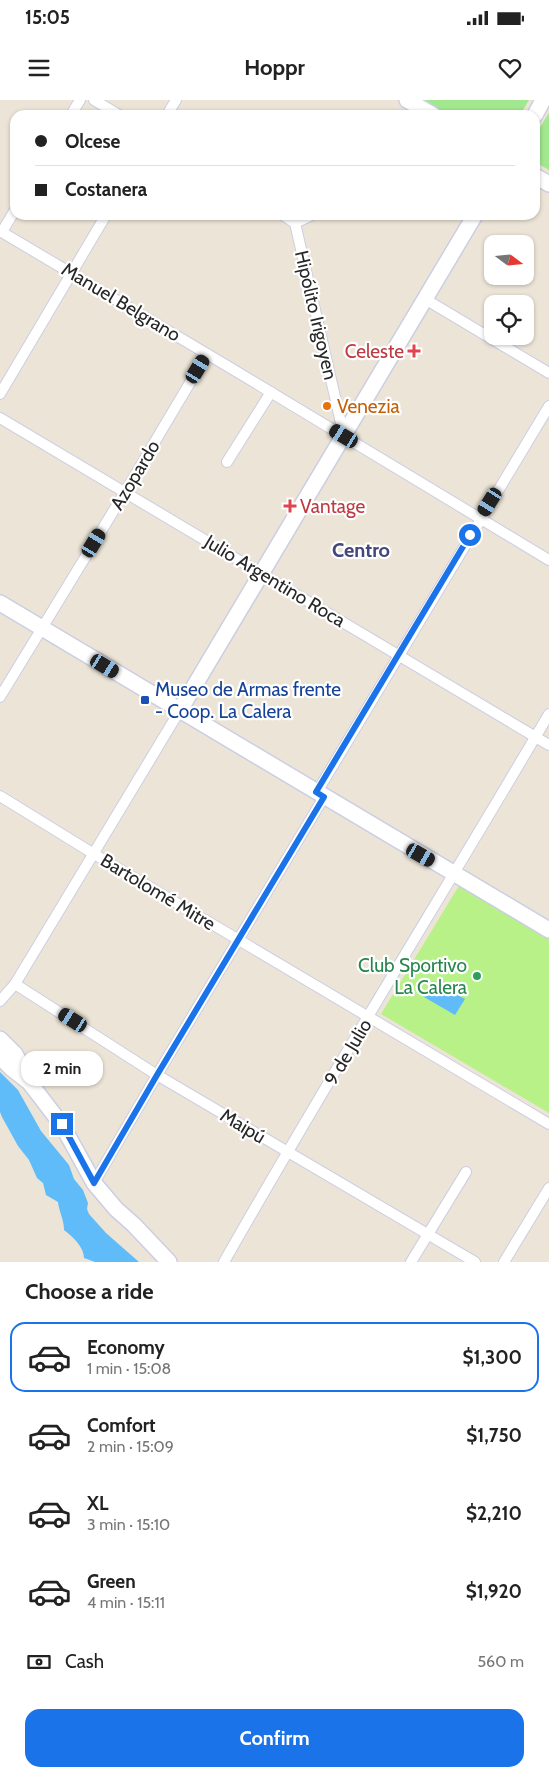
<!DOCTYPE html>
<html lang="en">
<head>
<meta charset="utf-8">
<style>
  body { margin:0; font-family:Cabin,sans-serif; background:#f6f6f6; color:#222; height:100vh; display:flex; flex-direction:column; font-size:19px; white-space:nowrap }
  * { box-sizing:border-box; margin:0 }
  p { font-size:16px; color:#767676 }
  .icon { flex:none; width:28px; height:28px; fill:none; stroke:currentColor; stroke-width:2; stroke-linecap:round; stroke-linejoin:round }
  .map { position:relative; height:1162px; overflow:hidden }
  .sheet { display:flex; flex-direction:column; background:#fff; flex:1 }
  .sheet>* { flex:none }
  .top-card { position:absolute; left:10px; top:10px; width:530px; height:110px; border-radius:15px; box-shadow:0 1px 4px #0004; display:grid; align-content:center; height:110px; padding:0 25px; background:#fff }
  .needle { width:32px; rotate:106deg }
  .fabs { position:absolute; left:484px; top:135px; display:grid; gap:10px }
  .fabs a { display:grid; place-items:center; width:50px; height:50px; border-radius:10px; background:#fff; box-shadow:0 1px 4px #0004; font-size:25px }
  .end { position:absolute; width:22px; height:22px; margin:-11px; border:6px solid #1a73e8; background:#fff; box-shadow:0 0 0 2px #fff }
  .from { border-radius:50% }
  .bubble { position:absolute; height:35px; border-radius:15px; background:#fff; box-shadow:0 1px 4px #0004; font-size:16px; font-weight:800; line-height:35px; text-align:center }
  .car { position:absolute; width:15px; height:30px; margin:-15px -8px; border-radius:6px; box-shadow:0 0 4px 1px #0007; background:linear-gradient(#222 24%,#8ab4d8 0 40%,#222 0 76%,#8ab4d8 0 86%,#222 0) }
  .top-card b { display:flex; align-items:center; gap:18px; height:48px; font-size:19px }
  .top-card b+b { border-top:1px solid #e0e0e0 }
  .top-card i { width:12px; height:12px; background:#222 }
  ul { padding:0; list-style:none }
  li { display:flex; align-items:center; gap:15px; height:70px; margin:0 10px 8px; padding:0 15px; border:2px solid transparent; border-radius:15px }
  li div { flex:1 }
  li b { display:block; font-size:19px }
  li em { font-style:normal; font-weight:800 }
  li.selected { border-color:#1a73e8 }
  li>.icon { width:45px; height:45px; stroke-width:1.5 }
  h2 { padding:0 25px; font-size:22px; line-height:60px }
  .pay { display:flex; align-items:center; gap:12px; height:55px; padding:0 25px; font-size:19px }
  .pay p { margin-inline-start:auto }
  .button { display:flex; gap:10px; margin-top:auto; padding:10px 25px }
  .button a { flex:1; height:58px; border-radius:15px; background:#1a73e8; color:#fff; font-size:20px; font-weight:800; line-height:58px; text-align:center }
  .status { display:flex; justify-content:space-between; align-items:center; height:35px; padding:0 25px; background:#fff; direction:ltr }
  .status svg { height:14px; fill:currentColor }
  header { display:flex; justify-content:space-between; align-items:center; height:65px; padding:0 25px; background:#fff; font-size:22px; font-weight:800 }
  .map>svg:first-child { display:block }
  .green { fill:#a1e88e }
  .pitch { fill:#b7f188 }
  .water { fill:#5fbcf9 }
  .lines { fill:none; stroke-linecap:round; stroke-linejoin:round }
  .street-casing { stroke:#cccee2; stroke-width:12 }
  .secondary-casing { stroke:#cccee2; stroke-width:18 }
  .street { stroke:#fff; stroke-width:10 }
  .secondary { stroke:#fff; stroke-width:15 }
  .route { stroke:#1a73e8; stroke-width:6 }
  .health-dot { fill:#e0444e; stroke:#fff; stroke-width:2 }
  .food-dot { fill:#e8710a; stroke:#fff; stroke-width:2 }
  .transit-dot { fill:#1a4fb4; stroke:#fff; stroke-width:2 }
  .leisure-dot { fill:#2e9e5b; stroke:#fff; stroke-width:2 }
  .labels { text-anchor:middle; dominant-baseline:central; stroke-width:4.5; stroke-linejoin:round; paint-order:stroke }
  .street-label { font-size:19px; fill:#272727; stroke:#fff }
  .health-label { font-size:19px; fill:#be3a42; stroke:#fff; text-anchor:end }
  .food-label { font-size:19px; fill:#c56008; stroke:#fff; text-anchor:start }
  .transit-label { font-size:19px; fill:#164399; stroke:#fff; text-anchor:start }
  .leisure-label { font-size:19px; fill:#27864d; stroke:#fff; text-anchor:end }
  .neighbourhood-label { font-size:20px; font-weight:bold; fill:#44477b; stroke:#fff }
</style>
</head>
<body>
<div class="status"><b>15:05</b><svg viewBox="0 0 49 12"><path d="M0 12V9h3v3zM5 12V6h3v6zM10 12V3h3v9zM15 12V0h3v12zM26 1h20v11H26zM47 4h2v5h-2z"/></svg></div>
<header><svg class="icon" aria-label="menu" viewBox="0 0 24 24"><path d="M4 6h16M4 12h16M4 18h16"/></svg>Hoppr<svg class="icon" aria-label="heart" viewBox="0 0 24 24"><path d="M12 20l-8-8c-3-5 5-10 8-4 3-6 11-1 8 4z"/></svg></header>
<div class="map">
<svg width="549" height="1162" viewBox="0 0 549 1162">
  <rect width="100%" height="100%" fill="#ece5d7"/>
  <!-- green -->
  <g class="green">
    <path d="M 420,0 L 529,0 L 520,15 L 446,15 Z"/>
    <path d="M 549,13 L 549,70 L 535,62 L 535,35 Z"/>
  </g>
  <!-- pitch -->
  <path class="pitch" d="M 460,784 L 549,837 L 549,1013 L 381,914 Z"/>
  <!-- water -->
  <g class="water">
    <path d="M 433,881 L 465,899 L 455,915 L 424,897 Z"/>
    <path d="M 0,972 L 18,990 L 41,1031 L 69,1065 L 74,1079 L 83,1090 L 88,1103 L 87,1109 L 89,1114 L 106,1133 L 139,1162 L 95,1162 L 84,1158 C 84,1147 73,1137 64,1130 C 64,1119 59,1112 58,1102 L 46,1095 L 43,1083 L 37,1078 L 29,1060 L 18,1046 L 2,1017 L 0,1012 Z"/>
  </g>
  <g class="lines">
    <!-- street casing -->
    <g class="street-casing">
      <g id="street">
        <path d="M 94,0 L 119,15"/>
        <path d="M 71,15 L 80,0"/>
        <path d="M 167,15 L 176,0"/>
        <path d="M 283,115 L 295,123"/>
        <path d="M 295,123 L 344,336"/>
        <path d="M 295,123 L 312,115"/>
        <path d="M 0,131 L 229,267 L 549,460"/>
        <path d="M 2,132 L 15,110"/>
        <path d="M 425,199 L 549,273"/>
        <path d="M 0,294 L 106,115"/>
        <path d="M 0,318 L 549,645"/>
        <path d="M 227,362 L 271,292"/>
        <path d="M 0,597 L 125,392 L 207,254"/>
        <path d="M 317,692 L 549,306"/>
        <path d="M 0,696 L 94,754 L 549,1024"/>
        <path d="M 15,884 L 157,975 L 475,1162"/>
        <path d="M 0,901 L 15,884 L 180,610"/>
        <path d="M 94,1083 L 157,975 L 324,697"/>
        <path d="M 224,1162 C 329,977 441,797 549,614"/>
        <path d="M 411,1162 L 466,1072"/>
        <path d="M 504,1162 L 549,1088"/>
      </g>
    </g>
    <!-- secondary casing -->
    <g class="secondary-casing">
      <g id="secondary">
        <path d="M 407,0 L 433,15"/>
        <path d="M 535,15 L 543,0"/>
        <path d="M 535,76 L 549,84"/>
        <path d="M 0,503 L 549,830"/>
        <path d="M 180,610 L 475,115"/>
        <path d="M 0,939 L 15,954 L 28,978"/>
        <path d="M 4,945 L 4,961 L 11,968 L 29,982 L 36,991 L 62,1025 L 94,1083 L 116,1109 L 134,1125 L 169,1162"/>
      </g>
    </g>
    <!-- street -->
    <use href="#street" class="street"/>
    <!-- secondary -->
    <use href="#secondary" class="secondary"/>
  </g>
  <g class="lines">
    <!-- route -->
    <path class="route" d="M 62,1024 L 94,1083 L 157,975 L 324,697 L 316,692 L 470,435"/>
  </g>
  <!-- markers -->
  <g class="health-dot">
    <path d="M411.5 243.5h5v5h5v5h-5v5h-5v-5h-5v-5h5z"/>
    <path d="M287.5 398.5h5v5h5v5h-5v5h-5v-5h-5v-5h5z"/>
  </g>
  <circle class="food-dot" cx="327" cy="306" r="5"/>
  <rect class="transit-dot" x="140" y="595" width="10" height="10" rx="2.5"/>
  <circle class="leisure-dot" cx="477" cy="876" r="5"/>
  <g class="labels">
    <!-- street labels -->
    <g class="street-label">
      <text transform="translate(121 202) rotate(31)">Manuel Belgrano</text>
      <text transform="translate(316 215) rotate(77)">Hipólito Irigoyen</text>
      <text transform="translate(135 375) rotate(-59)">Azopardo</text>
      <text transform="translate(275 481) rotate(31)">Julio Argentino Roca</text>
      <text transform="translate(158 792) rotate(31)">Bartolomé Mitre</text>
      <text transform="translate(348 952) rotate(-59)">9 de Julio</text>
      <text transform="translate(243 1026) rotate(31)">Maipú</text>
    </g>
    <!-- health labels -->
    <g class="health-label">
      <text x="404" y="251">Celeste</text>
      <text x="300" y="406" text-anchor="start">Vantage</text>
    </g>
    <!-- food labels -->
    <g class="food-label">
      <text x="337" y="306">Venezia</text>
    </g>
    <!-- transit labels -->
    <g class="transit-label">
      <text x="155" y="589">Museo de Armas frente<tspan x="155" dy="22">- Coop. La Calera</tspan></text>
    </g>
    <!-- leisure labels -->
    <g class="leisure-label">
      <text x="467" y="865">Club Sportivo<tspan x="467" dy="22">La Calera</tspan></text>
    </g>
    <!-- neighbourhood labels -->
    <g class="neighbourhood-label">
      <text x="361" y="450">Centro</text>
    </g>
  </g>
</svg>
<div class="fabs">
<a><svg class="needle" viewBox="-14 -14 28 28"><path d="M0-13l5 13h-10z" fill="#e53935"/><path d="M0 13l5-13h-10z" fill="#767676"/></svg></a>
<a><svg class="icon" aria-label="locate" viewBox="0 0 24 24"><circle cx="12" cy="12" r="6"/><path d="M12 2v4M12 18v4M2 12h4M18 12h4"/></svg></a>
</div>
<i class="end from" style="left:470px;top:435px"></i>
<i class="end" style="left:62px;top:1024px"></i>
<div class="bubble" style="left:21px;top:951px;width:82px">2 min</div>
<i class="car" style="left:198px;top:269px;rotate:31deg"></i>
<i class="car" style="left:344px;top:336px;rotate:301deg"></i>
<i class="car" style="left:490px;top:402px;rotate:212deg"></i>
<i class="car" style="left:94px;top:443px;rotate:31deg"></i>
<i class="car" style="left:105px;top:566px;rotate:121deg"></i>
<i class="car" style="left:421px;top:755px;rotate:120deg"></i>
<i class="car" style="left:73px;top:920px;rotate:302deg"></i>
<div class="top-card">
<b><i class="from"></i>Olcese</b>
<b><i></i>Costanera</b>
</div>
</div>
<section class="sheet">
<h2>Choose a ride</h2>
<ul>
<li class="selected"><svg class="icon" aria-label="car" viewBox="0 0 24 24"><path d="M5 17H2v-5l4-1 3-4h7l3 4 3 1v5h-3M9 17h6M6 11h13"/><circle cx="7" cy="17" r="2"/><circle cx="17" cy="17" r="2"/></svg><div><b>Economy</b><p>1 min · 15:08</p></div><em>$1,300</em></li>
<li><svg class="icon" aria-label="car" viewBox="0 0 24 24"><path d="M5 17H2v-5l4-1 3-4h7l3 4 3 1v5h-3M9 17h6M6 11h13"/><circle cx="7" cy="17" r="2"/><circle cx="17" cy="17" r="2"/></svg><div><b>Comfort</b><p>2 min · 15:09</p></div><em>$1,750</em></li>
<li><svg class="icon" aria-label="car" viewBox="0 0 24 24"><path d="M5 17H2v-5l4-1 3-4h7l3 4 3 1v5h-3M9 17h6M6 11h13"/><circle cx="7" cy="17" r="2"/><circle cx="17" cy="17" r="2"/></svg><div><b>XL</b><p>3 min · 15:10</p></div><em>$2,210</em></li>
<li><svg class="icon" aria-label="car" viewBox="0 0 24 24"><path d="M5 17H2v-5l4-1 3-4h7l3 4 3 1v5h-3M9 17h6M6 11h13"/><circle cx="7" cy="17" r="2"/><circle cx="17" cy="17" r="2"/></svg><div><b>Green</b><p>4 min · 15:11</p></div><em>$1,920</em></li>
</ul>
<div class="pay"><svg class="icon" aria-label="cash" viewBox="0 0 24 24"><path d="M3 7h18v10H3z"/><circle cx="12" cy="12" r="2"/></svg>Cash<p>560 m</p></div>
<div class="button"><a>Confirm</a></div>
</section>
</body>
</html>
